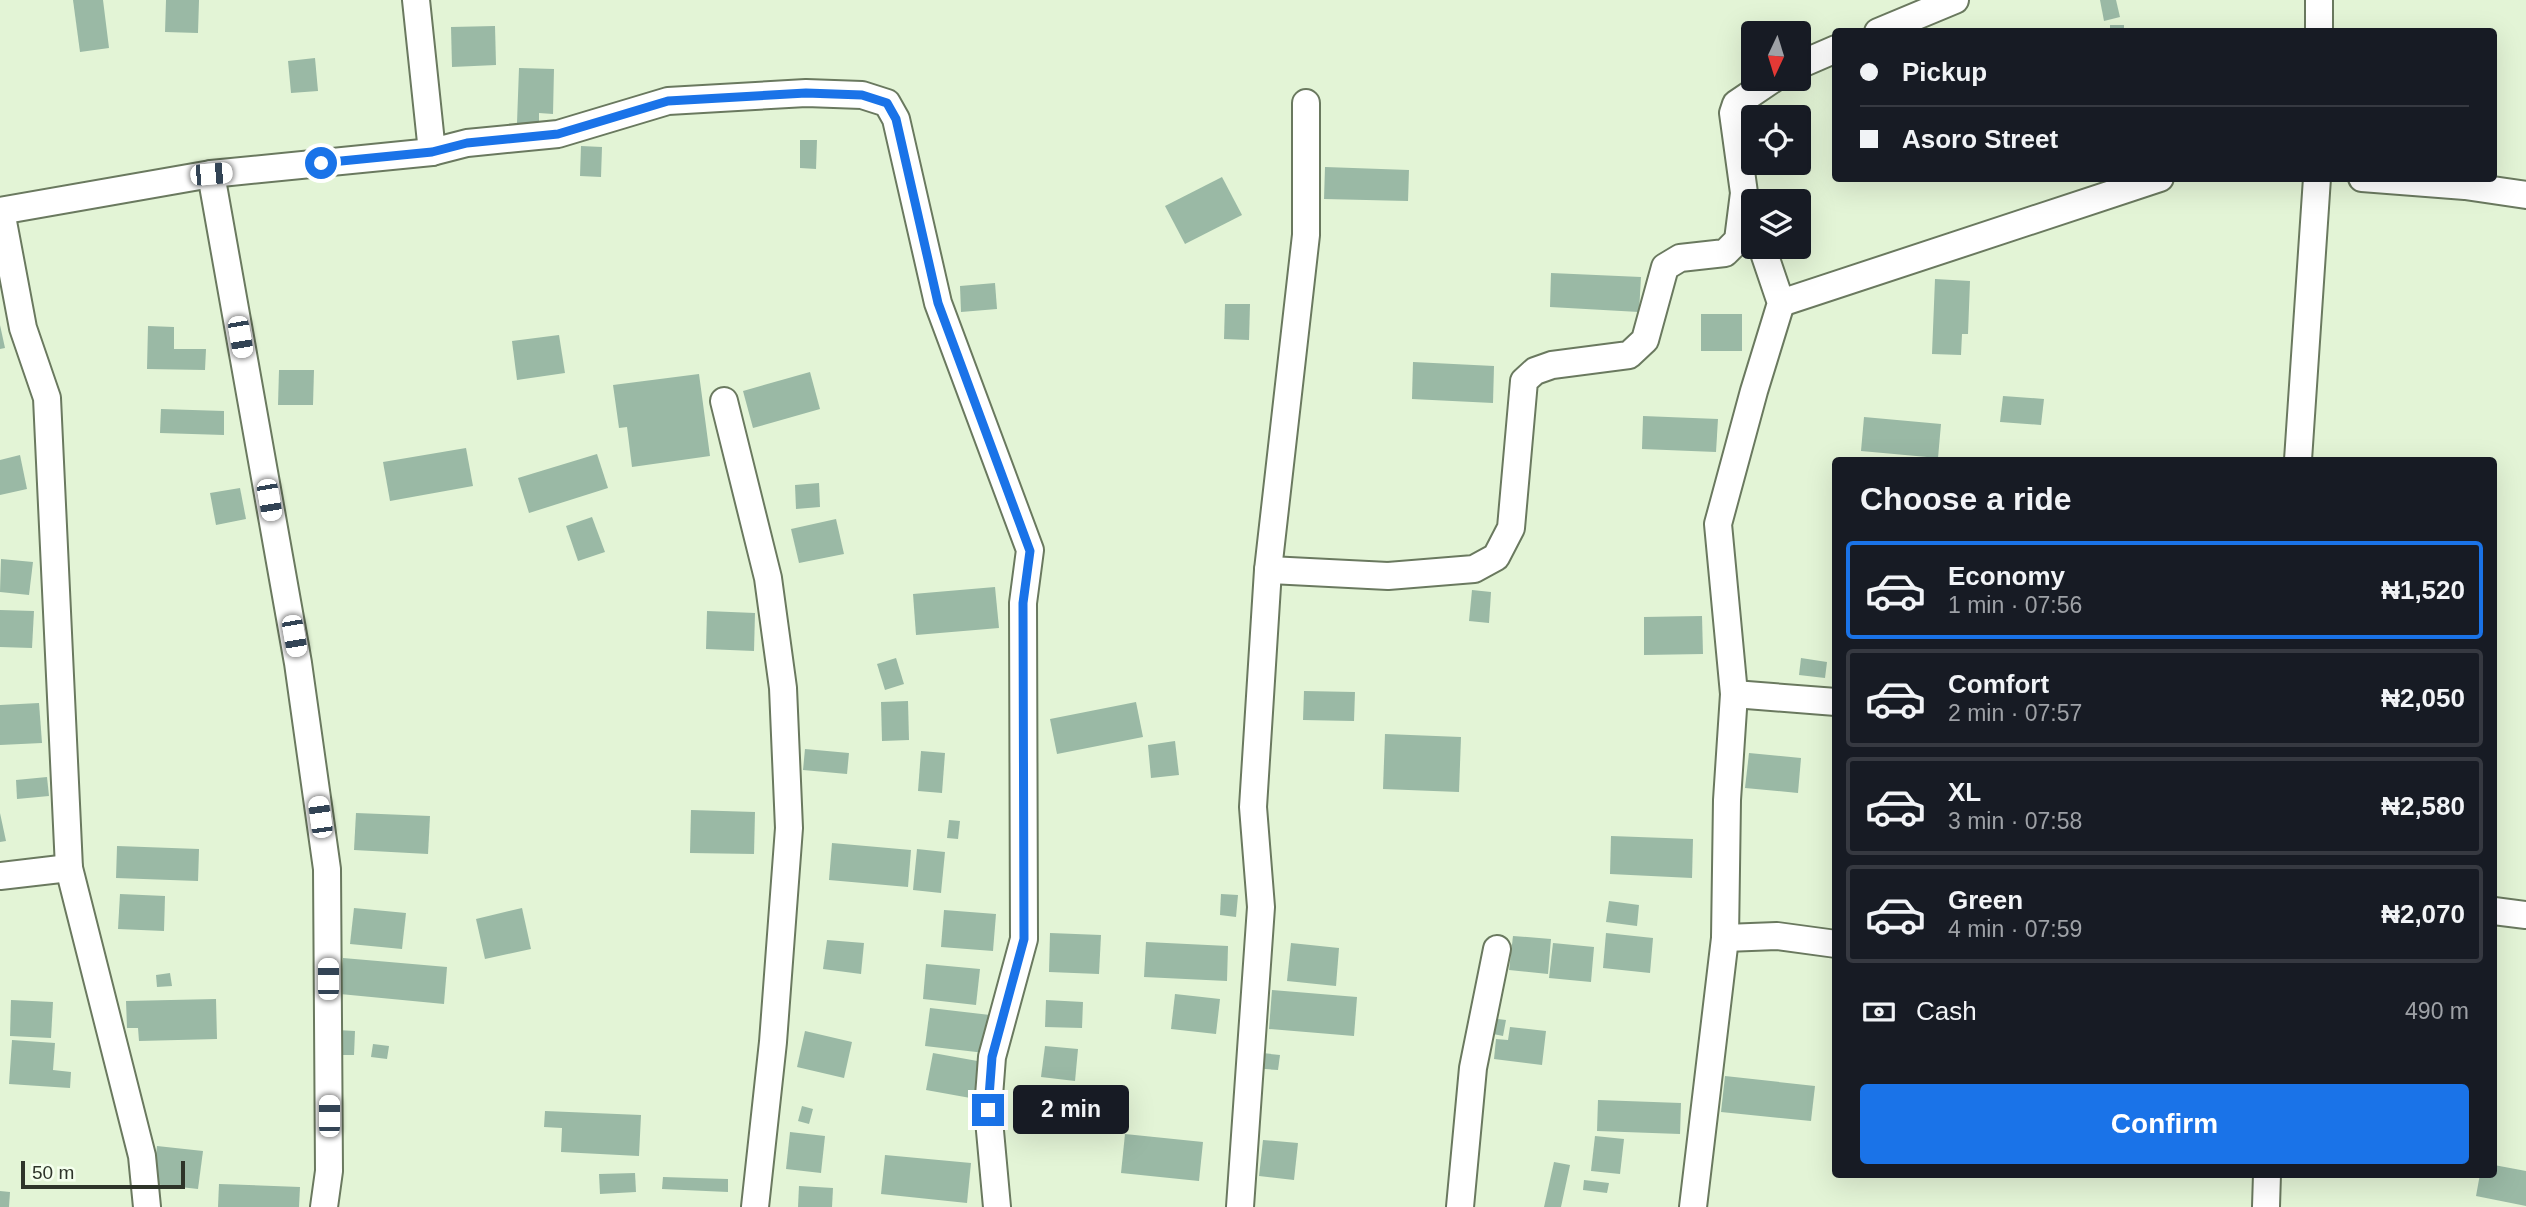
<!DOCTYPE html>
<html lang="en">
<head>
<meta charset="utf-8">
<style>
  body { margin:0; font-family:Helvetica,sans-serif; background:#20242c; color:#f1f3f6; height:100vh; display:flex; flex-direction:column; font-size:26px; white-space:nowrap }
  * { box-sizing:border-box; margin:0 }
  p { font-size:23px; color:#9ea1a6 }
  .icon { flex:none; width:38px; height:38px; fill:none; stroke:currentColor; stroke-width:2; stroke-linecap:round; stroke-linejoin:round }
  .map { position:relative; flex:1; overflow:hidden }
  .sheet { position:absolute; left:1832px; top:457px; width:665px; height:721px; display:flex; flex-direction:column; background:#171b24; border-radius:7px; box-shadow:0 7px 28px #0002 }
  .sheet>* { flex:none }
  .top-card { position:absolute; left:1832px; top:28px; width:665px; height:154px; border-radius:7px; box-shadow:0 7px 28px #0002; display:grid; align-content:center; height:154px; padding:0 28px; background:#171b24 }
  .needle { width:46px; rotate:184deg }
  .fabs { position:absolute; left:1741px; top:21px; display:grid; gap:14px }
  .fabs a { display:grid; place-items:center; width:70px; height:70px; border-radius:7px; background:#171b24; box-shadow:0 7px 28px #0002; font-size:35px }
  .scale { position:absolute; left:21px; bottom:18px; width:164px; box-sizing:border-box; padding-left:7px; border:4px solid #2e3429; border-top:0; font-size:19px; line-height:24px; white-space:nowrap; color:#2e3429; -webkit-text-stroke:5px #f4ffed; paint-order:stroke }
  .end { position:absolute; width:32px; height:32px; margin:-16px; border:9px solid #1a73e8; background:#fff; box-shadow:0 0 0 4px #fff }
  .from { border-radius:50% }
  .bubble { position:absolute; height:49px; border-radius:7px; background:#171b24; box-shadow:0 7px 28px #0002; font-size:23px; font-weight:700; line-height:49px; text-align:center }
  .car { position:absolute; width:21px; height:42px; margin:-21px -10px; border-radius:9px; box-shadow:0 0 5px 2px #0007; background:linear-gradient(#fff 24%,#345 0 40%,#fff 0 76%,#345 0 86%,#fff 0) }
  .top-card b { display:flex; align-items:center; gap:24px; height:66px; font-size:26px }
  .top-card b+b { border-top:2px solid #363941 }
  .top-card i { width:18px; height:18px; background:#f1f3f6 }
  ul { padding:0; list-style:none }
  li { display:flex; align-items:center; gap:21px; height:98px; margin:0 14px 10px; padding:0 14px; border:4px solid #363941; border-radius:7px }
  li div { flex:1 }
  li b { display:block; font-size:26px }
  li em { font-style:normal; font-weight:700 }
  li.on { border-color:#1a73e8 }
  li>.icon { width:63px; height:63px; stroke-width:1.5 }
  h2 { padding:0 28px; font-size:32px; line-height:84px }
  .pay { display:flex; align-items:center; gap:18px; height:77px; padding:0 28px; font-size:26px }
  .pay p { margin-inline-start:auto }
  .button { display:flex; gap:14px; margin-top:auto; padding:14px 28px }
  .button a { flex:1; height:80px; border-radius:7px; background:#1a73e8; color:#fff; font-size:28px; font-weight:700; line-height:80px; text-align:center }
  .map>svg:first-child { display:block }
  .building { fill:#9ab9a5 }
  .lines { fill:none; stroke-linecap:round; stroke-linejoin:round }
  .minor-casing { stroke:#6a795f; stroke-width:30 }
  .minor { stroke:#fff; stroke-width:26 }
  .route { stroke:#1a73e8; stroke-width:9 }
</style>
</head>
<body>
<div class="map">
<svg width="2526" height="1207" viewBox="0 0 2526 1207">
  <rect width="100%" height="100%" fill="#e3f4d6"/>
  <!-- building -->
  <g class="building">
    <path d="M 73,0 L 103,0 L 109,48 L 80,52 Z"/>
    <path d="M 166,0 L 199,0 L 198,33 L 165,32 Z"/>
    <path d="M 2100,0 L 2116,0 L 2120,17 L 2104,21 Z"/>
    <rect x="2110" y="25" width="14" height="7"/>
    <path d="M 495,26 L 496,65 L 452,67 L 451,27 Z"/>
    <path d="M 315,58 L 318,91 L 291,93 L 288,61 Z"/>
    <path d="M 519,68 L 554,69 L 553,114 L 539,113 L 539,124 L 517,123 Z"/>
    <path d="M 800,140 L 817,140 L 816,169 L 800,168 Z"/>
    <path d="M 581,146 L 602,147 L 601,177 L 580,176 Z"/>
    <path d="M 1325,167 L 1409,170 L 1408,201 L 1324,199 Z"/>
    <path d="M 1222,177 L 1242,215 L 1185,244 L 1165,206 Z"/>
    <path d="M 1551,273 L 1641,277 L 1639,312 L 1550,307 Z"/>
    <path d="M 1935,279 L 1970,281 L 1968,334 L 1962,334 L 1961,355 L 1932,354 Z"/>
    <path d="M 995,283 L 997,309 L 961,312 L 960,286 Z"/>
    <path d="M 1225,304 L 1250,304 L 1249,340 L 1224,339 Z"/>
    <rect x="1701" y="314" width="41" height="37"/>
    <path d="M 0,325 L 5,348 L 0,349 Z"/>
    <path d="M 148,326 L 174,327 L 174,349 L 206,349 L 205,370 L 147,369 Z"/>
    <path d="M 559,335 L 565,373 L 517,380 L 512,341 Z"/>
    <path d="M 1413,362 L 1494,366 L 1493,403 L 1412,399 Z"/>
    <path d="M 279,370 L 314,370 L 313,405 L 278,405 Z"/>
    <path d="M 810,372 L 820,409 L 753,428 L 743,391 Z"/>
    <path d="M 699,374 L 710,456 L 632,467 L 627,427 L 619,428 L 613,385 Z"/>
    <path d="M 2003,396 L 2044,399 L 2041,425 L 2000,422 Z"/>
    <path d="M 161,409 L 224,411 L 224,435 L 160,433 Z"/>
    <path d="M 1643,416 L 1718,419 L 1716,452 L 1642,449 Z"/>
    <path d="M 1864,417 L 1941,424 L 1938,458 L 1861,451 Z"/>
    <path d="M 466,448 L 473,486 L 390,501 L 383,462 Z"/>
    <path d="M 597,454 L 608,488 L 529,513 L 518,478 Z"/>
    <path d="M 20,455 L 27,489 L 0,495 L 0,460 Z"/>
    <path d="M 819,483 L 820,507 L 796,509 L 795,485 Z"/>
    <path d="M 240,488 L 246,519 L 216,525 L 210,493 Z"/>
    <path d="M 592,517 L 605,552 L 578,561 L 566,526 Z"/>
    <path d="M 836,519 L 844,554 L 799,563 L 791,529 Z"/>
    <path d="M 1,559 L 33,562 L 29,595 L 0,592 Z"/>
    <path d="M 995,587 L 999,628 L 916,635 L 913,594 Z"/>
    <path d="M 1472,590 L 1491,592 L 1489,623 L 1469,621 Z"/>
    <path d="M 0,610 L 34,611 L 32,648 L 0,647 Z"/>
    <path d="M 707,611 L 755,613 L 754,651 L 706,649 Z"/>
    <path d="M 1702,616 L 1703,654 L 1644,655 L 1644,617 Z"/>
    <path d="M 896,658 L 904,684 L 885,690 L 877,664 Z"/>
    <path d="M 1801,658 L 1827,662 L 1825,678 L 1799,675 Z"/>
    <path d="M 1304,691 L 1355,692 L 1354,721 L 1303,720 Z"/>
    <path d="M 908,701 L 909,740 L 882,741 L 881,702 Z"/>
    <path d="M 1136,702 L 1143,737 L 1057,754 L 1050,719 Z"/>
    <path d="M 39,703 L 42,743 L 0,745 L 0,705 Z"/>
    <path d="M 1385,734 L 1461,737 L 1459,792 L 1383,789 Z"/>
    <path d="M 1175,741 L 1179,775 L 1151,778 L 1148,745 Z"/>
    <path d="M 805,749 L 849,753 L 847,774 L 803,770 Z"/>
    <path d="M 921,751 L 945,753 L 942,793 L 918,791 Z"/>
    <path d="M 1749,753 L 1801,758 L 1798,793 L 1745,788 Z"/>
    <path d="M 47,777 L 49,796 L 17,799 L 16,780 Z"/>
    <path d="M 691,810 L 755,812 L 754,854 L 690,853 Z"/>
    <path d="M 0,813 L 6,841 L 0,842 Z"/>
    <path d="M 356,813 L 430,816 L 428,854 L 354,850 Z"/>
    <path d="M 949,820 L 960,821 L 958,839 L 947,838 Z"/>
    <path d="M 1611,836 L 1693,839 L 1692,878 L 1610,874 Z"/>
    <path d="M 832,843 L 911,850 L 908,887 L 829,880 Z"/>
    <path d="M 117,846 L 199,849 L 198,881 L 116,878 Z"/>
    <path d="M 917,849 L 945,852 L 941,893 L 913,890 Z"/>
    <path d="M 120,894 L 165,896 L 164,931 L 118,929 Z"/>
    <path d="M 1221,894 L 1238,895 L 1236,917 L 1220,915 Z"/>
    <path d="M 1609,901 L 1639,905 L 1637,926 L 1606,922 Z"/>
    <path d="M 354,908 L 406,913 L 402,949 L 350,944 Z"/>
    <path d="M 522,908 L 531,949 L 485,959 L 476,919 Z"/>
    <path d="M 944,910 L 996,914 L 993,951 L 941,947 Z"/>
    <path d="M 1050,933 L 1101,935 L 1099,974 L 1049,972 Z"/>
    <path d="M 1606,933 L 1653,938 L 1650,973 L 1603,968 Z"/>
    <path d="M 1513,936 L 1551,939 L 1548,974 L 1509,970 Z"/>
    <path d="M 827,940 L 864,943 L 861,974 L 823,969 Z"/>
    <path d="M 1146,942 L 1228,946 L 1227,981 L 1144,977 Z"/>
    <path d="M 1291,943 L 1339,948 L 1336,986 L 1287,981 Z"/>
    <path d="M 1553,943 L 1594,947 L 1591,982 L 1549,978 Z"/>
    <path d="M 343,958 L 447,967 L 444,1004 L 340,994 Z"/>
    <path d="M 926,964 L 980,969 L 976,1005 L 923,999 Z"/>
    <path d="M 170,973 L 172,986 L 157,987 L 156,975 Z"/>
    <path d="M 1272,990 L 1357,997 L 1354,1036 L 1269,1029 Z"/>
    <path d="M 1175,994 L 1220,999 L 1216,1034 L 1171,1029 Z"/>
    <path d="M 216,999 L 217,1039 L 139,1041 L 138,1028 L 127,1028 L 126,1001 Z"/>
    <path d="M 11,1000 L 53,1002 L 51,1038 L 10,1036 Z"/>
    <path d="M 1046,1000 L 1083,1002 L 1082,1028 L 1045,1027 Z"/>
    <path d="M 930,1008 L 990,1015 L 985,1053 L 925,1046 Z"/>
    <path d="M 1490,1018 L 1506,1020 L 1503,1036 L 1488,1033 Z"/>
    <path d="M 1510,1027 L 1546,1031 L 1542,1065 L 1494,1059 L 1496,1039 L 1508,1040 Z"/>
    <path d="M 337,1030 L 355,1031 L 354,1055 L 337,1055 Z"/>
    <path d="M 805,1031 L 852,1042 L 844,1078 L 797,1067 Z"/>
    <path d="M 12,1040 L 55,1043 L 53,1070 L 71,1072 L 70,1088 L 9,1084 Z"/>
    <path d="M 373,1044 L 389,1046 L 387,1059 L 371,1057 Z"/>
    <path d="M 1045,1046 L 1078,1049 L 1075,1081 L 1041,1077 Z"/>
    <path d="M 1253,1052 L 1280,1055 L 1278,1070 L 1252,1068 Z"/>
    <path d="M 933,1053 L 983,1062 L 976,1099 L 926,1090 Z"/>
    <path d="M 1725,1076 L 1815,1086 L 1811,1121 L 1721,1112 Z"/>
    <path d="M 1598,1100 L 1681,1103 L 1680,1134 L 1597,1131 Z"/>
    <path d="M 802,1106 L 813,1109 L 809,1124 L 798,1121 Z"/>
    <path d="M 545,1111 L 641,1115 L 639,1156 L 561,1152 L 562,1128 L 544,1127 Z"/>
    <path d="M 790,1132 L 825,1136 L 821,1173 L 786,1169 Z"/>
    <path d="M 1125,1134 L 1203,1142 L 1199,1181 L 1121,1173 Z"/>
    <path d="M 1595,1136 L 1624,1139 L 1620,1174 L 1591,1171 Z"/>
    <path d="M 1263,1140 L 1298,1143 L 1294,1180 L 1259,1176 Z"/>
    <path d="M 157,1146 L 203,1151 L 198,1189 L 153,1184 Z"/>
    <path d="M 885,1155 L 971,1163 L 967,1203 L 881,1194 Z"/>
    <path d="M 1554,1162 L 1570,1165 L 1561,1207 L 1544,1207 Z"/>
    <path d="M 2494,1165 L 2526,1171 L 2526,1206 L 2476,1196 L 2480,1174 L 2494,1174 Z"/>
    <path d="M 635,1173 L 636,1192 L 600,1194 L 599,1174 Z"/>
    <path d="M 663,1177 L 728,1179 L 728,1192 L 662,1189 Z"/>
    <path d="M 1584,1180 L 1609,1183 L 1607,1193 L 1583,1190 Z"/>
    <path d="M 219,1184 L 300,1187 L 299,1207 L 218,1207 Z"/>
    <path d="M 799,1186 L 833,1188 L 832,1207 L 798,1207 Z"/>
    <path d="M 0,1191 L 10,1192 L 9,1207 L 0,1207 Z"/>
  </g>
  <g class="lines">
    <!-- minor casing -->
    <g class="minor-casing">
      <g id="minor">
        <path d="M 416,0 L 432,152"/>
        <path d="M 1878,32 L 1955,0"/>
        <path d="M 2319,32 L 2319,0"/>
        <path d="M 1799,65 L 1836,49"/>
        <path d="M 211,174 L 298,663 L 327,869 L 329,1171 L 324,1207"/>
        <path d="M 2362,178 L 2465,186 L 2526,195"/>
        <path d="M 0,211 L 211,174 L 432,152 L 467,143 L 558,134 L 668,101 L 806,93 L 862,95 L 887,103 L 896,119 L 938,303 L 1030,550 L 1023,603 L 1024,939 L 992,1057 L 988,1109 L 997,1207"/>
        <path d="M 1,211 L 23,328 L 47,398 L 69,868 L 142,1156 L 147,1207"/>
        <path d="M 1781,303 L 2160,178"/>
        <path d="M 724,401 L 768,578 L 783,688 L 789,828 L 773,1042 L 755,1207"/>
        <path d="M 2298,460 L 2317,178"/>
        <path d="M 1268,570 L 1388,576 L 1474,569 L 1496,557 L 1511,528 L 1524,381 L 1535,371 L 1552,365 L 1629,355 L 1645,340 L 1665,267 L 1680,258 L 1725,253 L 1738,240 L 1744,193 L 1733,113 L 1736,104 L 1773,79"/>
        <path d="M 1734,694 L 1836,702"/>
        <path d="M 0,876 L 69,868"/>
        <path d="M 2494,911 L 2526,915"/>
        <path d="M 1725,938 L 1777,936 L 1836,944"/>
        <path d="M 1240,1207 L 1261,907 L 1253,807 L 1268,570 L 1306,235 L 1306,103"/>
        <path d="M 1460,1207 L 1473,1068 L 1497,949"/>
        <path d="M 1693,1207 L 1725,938 L 1727,800 L 1734,694 L 1718,524 L 1754,391 L 1781,303 L 1762,247"/>
        <path d="M 2266,1207 L 2267,1174"/>
      </g>
    </g>
    <!-- minor -->
    <use href="#minor" class="minor"/>
  </g>
  <g class="lines">
    <!-- route -->
    <path class="route" d="M 321,163 L 432,152 L 467,143 L 558,134 L 668,101 L 806,93 L 862,95 L 887,103 L 896,119 L 938,303 L 1030,551 L 1023,603 L 1024,939 L 992,1057 L 988,1110"/>
  </g>
</svg>
<div class="fabs">
<a><svg class="needle" viewBox="-14 -14 28 28"><path d="M0-13l5 13h-10z" fill="#e53935"/><path d="M0 13l5-13h-10z" fill="#9ea1a6"/></svg></a>
<a><svg class="icon" aria-label="locate" viewBox="0 0 24 24"><circle cx="12" cy="12" r="6"/><path d="M12 2v4M12 18v4M2 12h4M18 12h4"/></svg></a>
<a><svg class="icon" aria-label="layers" viewBox="0 0 24 24"><path d="M12 4l9 5-9 5-9-5zM3 14l9 5 9-5"/></svg></a>
</div>
<div class="scale">50 m</div>
<i class="end from" style="left:321px;top:163px"></i>
<i class="end" style="left:988px;top:1110px"></i>
<div class="bubble" style="left:1013px;top:1085px;width:116px">2 min</div>
<i class="car" style="left:211px;top:174px;rotate:85deg"></i>
<i class="car" style="left:240px;top:337px;rotate:170deg"></i>
<i class="car" style="left:269px;top:500px;rotate:170deg"></i>
<i class="car" style="left:294px;top:636px;rotate:170deg"></i>
<i class="car" style="left:320px;top:817px;rotate:352deg"></i>
<i class="car" style="left:328px;top:979px;rotate:0deg"></i>
<i class="car" style="left:329px;top:1116px;rotate:0deg"></i>
<div class="top-card">
<b><i class="from"></i>Pickup</b>
<b><i></i>Asoro Street</b>
</div>
<section class="sheet">
<h2>Choose a ride</h2>
<ul>
<li class="on"><svg class="icon" aria-label="car" viewBox="0 0 24 24"><path d="M5 17H2v-5l4-1 3-4h7l3 4 3 1v5h-3M9 17h6M6 11h13"/><circle cx="7" cy="17" r="2"/><circle cx="17" cy="17" r="2"/></svg><div><b>Economy</b><p>1 min · 07:56</p></div><em>₦1,520</em></li>
<li><svg class="icon" aria-label="car" viewBox="0 0 24 24"><path d="M5 17H2v-5l4-1 3-4h7l3 4 3 1v5h-3M9 17h6M6 11h13"/><circle cx="7" cy="17" r="2"/><circle cx="17" cy="17" r="2"/></svg><div><b>Comfort</b><p>2 min · 07:57</p></div><em>₦2,050</em></li>
<li><svg class="icon" aria-label="car" viewBox="0 0 24 24"><path d="M5 17H2v-5l4-1 3-4h7l3 4 3 1v5h-3M9 17h6M6 11h13"/><circle cx="7" cy="17" r="2"/><circle cx="17" cy="17" r="2"/></svg><div><b>XL</b><p>3 min · 07:58</p></div><em>₦2,580</em></li>
<li><svg class="icon" aria-label="car" viewBox="0 0 24 24"><path d="M5 17H2v-5l4-1 3-4h7l3 4 3 1v5h-3M9 17h6M6 11h13"/><circle cx="7" cy="17" r="2"/><circle cx="17" cy="17" r="2"/></svg><div><b>Green</b><p>4 min · 07:59</p></div><em>₦2,070</em></li>
</ul>
<div class="pay"><svg class="icon" aria-label="cash" viewBox="0 0 24 24"><path d="M3 7h18v10H3z"/><circle cx="12" cy="12" r="2"/></svg>Cash<p>490 m</p></div>
<div class="button"><a>Confirm</a></div>
</section>
</div>
</body>
</html>
